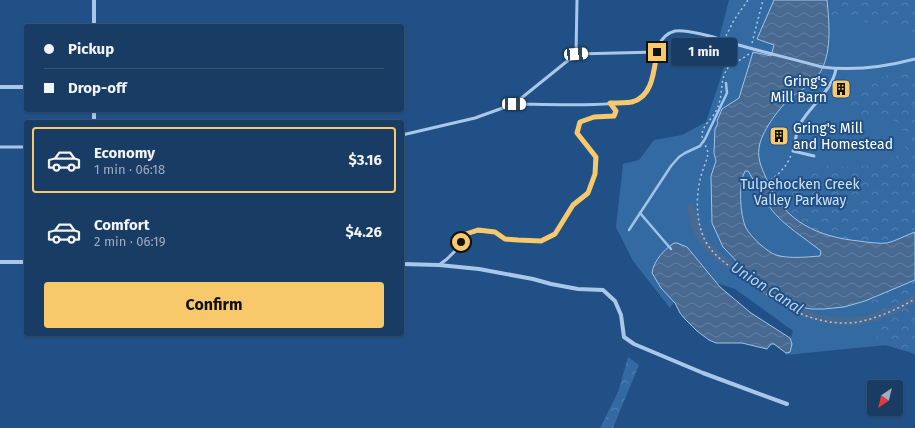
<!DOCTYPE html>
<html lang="en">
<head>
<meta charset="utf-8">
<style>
  body { margin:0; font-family:"Fira Sans",sans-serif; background:#21436a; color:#f1f3f6; height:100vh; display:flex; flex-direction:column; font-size:15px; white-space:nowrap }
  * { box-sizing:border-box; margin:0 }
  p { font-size:13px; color:#9fadbf }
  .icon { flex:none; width:22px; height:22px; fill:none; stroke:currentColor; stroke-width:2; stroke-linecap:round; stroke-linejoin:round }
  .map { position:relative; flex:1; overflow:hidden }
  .details { position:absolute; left:24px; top:120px; width:380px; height:216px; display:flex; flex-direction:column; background:#183c64; border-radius:4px; box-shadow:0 1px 3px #0004,0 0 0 1px #365678 }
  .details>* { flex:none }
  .top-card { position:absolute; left:24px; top:24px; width:380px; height:88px; border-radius:4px; box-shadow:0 1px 3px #0004,0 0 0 1px #365678; display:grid; align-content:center; height:88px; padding:0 20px; background:#183c64 }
  .needle { width:26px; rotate:215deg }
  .buttons { position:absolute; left:867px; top:380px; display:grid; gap:8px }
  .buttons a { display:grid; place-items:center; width:36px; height:36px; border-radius:4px; background:#183c64; box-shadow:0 1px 3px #0004,0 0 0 1px #365678; font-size:20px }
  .end { position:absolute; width:18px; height:18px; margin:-9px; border:5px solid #f7c96a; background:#111; box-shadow:0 0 0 2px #111 }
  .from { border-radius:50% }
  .bubble { position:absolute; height:28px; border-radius:4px; background:#183c64; box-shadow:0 1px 3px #0004,0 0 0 1px #365678; font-size:13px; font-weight:700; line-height:28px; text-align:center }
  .car { position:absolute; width:12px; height:24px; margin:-12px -6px; border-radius:5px; box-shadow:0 0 3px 1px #0007; background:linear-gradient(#fff 24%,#345 0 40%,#fff 0 76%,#345 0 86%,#fff 0) }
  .top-card b { display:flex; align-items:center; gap:14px; height:38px; font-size:15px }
  .top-card b+b { border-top:1px solid #365678 }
  .top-card i { width:10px; height:10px; background:#f1f3f6 }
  ul { padding:7px 0 0; list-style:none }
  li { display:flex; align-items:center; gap:12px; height:66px; margin:0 8px 6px; padding:0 12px; border:2px solid transparent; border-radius:4px }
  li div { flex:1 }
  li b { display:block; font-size:15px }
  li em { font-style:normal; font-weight:700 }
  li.active { border-color:#f7c96a }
  li>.icon { width:36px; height:36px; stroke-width:1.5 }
  .primary-button { display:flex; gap:8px; margin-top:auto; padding:8px 20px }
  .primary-button a { flex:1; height:46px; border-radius:4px; background:#f7c96a; color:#111; font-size:16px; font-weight:700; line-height:46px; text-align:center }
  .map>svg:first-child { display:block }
  .green { fill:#346aa2 }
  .forest { fill:url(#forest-crowns) }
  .water { fill:url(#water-waves); stroke:#9dc4eb; fill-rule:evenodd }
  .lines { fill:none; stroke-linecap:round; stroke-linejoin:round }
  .stream { stroke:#9dc4eb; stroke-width:2.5 }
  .canal { stroke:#486a90; stroke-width:8 }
  .path { stroke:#a9c8e9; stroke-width:1.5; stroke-dasharray:2 3; stroke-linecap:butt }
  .service { stroke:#a9c8e9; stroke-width:3 }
  .minor { stroke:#a9c8e9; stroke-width:4 }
  .route { stroke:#f7c96a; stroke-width:5 }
  .labels { text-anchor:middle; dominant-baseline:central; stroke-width:4; stroke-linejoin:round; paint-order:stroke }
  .poi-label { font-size:14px; fill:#fff; stroke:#205085; text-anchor:end }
  .park-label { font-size:14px; fill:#cde2f7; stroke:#205085 }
  .water-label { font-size:15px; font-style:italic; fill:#b5d2f1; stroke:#205085 }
</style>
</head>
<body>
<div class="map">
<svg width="915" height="428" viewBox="0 0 915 428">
  <defs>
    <pattern id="forest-crowns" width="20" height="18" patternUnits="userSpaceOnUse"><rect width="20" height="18" fill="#346aa2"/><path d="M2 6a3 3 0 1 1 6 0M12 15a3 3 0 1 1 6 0" fill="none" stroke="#5280b0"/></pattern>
    <pattern id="water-waves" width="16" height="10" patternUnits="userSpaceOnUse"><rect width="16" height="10" fill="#486a90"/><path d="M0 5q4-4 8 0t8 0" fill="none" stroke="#6380a1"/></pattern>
  </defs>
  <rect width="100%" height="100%" fill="#205085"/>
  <!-- green -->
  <path class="green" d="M 729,0 L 915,0 L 915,346 L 908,343 L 785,355 L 793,331 L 735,289 L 693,275 L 670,308 L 633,261 L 616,227 L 623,164 L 639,160 L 654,140 L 682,135 L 706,122 L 727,59 L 717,46 Z"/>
  <!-- forest -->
  <g class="forest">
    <path d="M 827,0 L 910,0 L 915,4 L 915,33 L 885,28 L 857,19 L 849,20 L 828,16 Z"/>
    <path d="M 915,68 L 915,232 C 906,235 896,241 886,243 C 878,244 867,242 859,241 C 815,237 795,226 771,189 L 791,187 L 810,173 L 828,165 L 851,167 L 872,165 L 906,153 L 903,131 L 897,122 L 875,113 L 861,115 L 846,111 C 856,82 888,74 915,68 Z"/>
    <path d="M 915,280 L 915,354 L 879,343 L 865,301 Z"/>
    <path d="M 628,357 L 639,365 L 613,428 L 600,428 L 618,392 Z"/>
  </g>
  <!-- water -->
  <g class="water">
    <path d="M 774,0 L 827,0 C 829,22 832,48 822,69 C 816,83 800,90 789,99 C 778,110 761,132 759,148 C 757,160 763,171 768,182 C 784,222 819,237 859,241 C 867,242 879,244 887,243 C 896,241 906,235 915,232 L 915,280 L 865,301 L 844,307 L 824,309 L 811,309 L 795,306 L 768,289 L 747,272 L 723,247 L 712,223 L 711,176 L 716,161 L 714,153 L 715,129 L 718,123 L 717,121 L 722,109 L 739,98 L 753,52 L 771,56 L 774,45 L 757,39 ZM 745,171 L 748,171 C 756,183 762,197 771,209 C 782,224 806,239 821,251 L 820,256 C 807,257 789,259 776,255 C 767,252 751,237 746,228 C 740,216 738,183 745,171 Z"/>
    <path d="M 674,243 L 677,243 L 687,247 L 720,287 L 751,313 L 790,338 L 792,344 L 790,352 L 786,353 L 774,344 L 771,344 L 767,349 L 742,343 L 716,343 L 709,340 L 697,331 L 685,319 L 680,313 L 675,303 L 661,288 L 652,273 C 654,260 664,250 674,243 Z"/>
  </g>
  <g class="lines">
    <!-- stream -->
    <g class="stream">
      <path d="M 640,213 L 671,249"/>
      <path d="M 629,230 L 671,166 L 679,157 L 685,153 L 700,146 L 705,139 L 727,93 L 726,83"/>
    </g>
    <!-- canal -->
    <path class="canal" d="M 691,208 C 693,215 694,222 697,229 C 705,250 729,264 746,277 C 804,321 848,341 915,298"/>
    <!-- path -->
    <g class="path">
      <path d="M 726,36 L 734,20 L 748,0"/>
      <path d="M 752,43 L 763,0"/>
      <path d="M 725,46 L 735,61"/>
      <path d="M 734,49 L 735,59"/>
      <path d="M 749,54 L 740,60 L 735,61 C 716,75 726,92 716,111 C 712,119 702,126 702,135 C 702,141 707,147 708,153 C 707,161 703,168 701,176 C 696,194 696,216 702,233 C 709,255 729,265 746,278 C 756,286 767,295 778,302 C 797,314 821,323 844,323 C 866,324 896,310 915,299"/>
      <path d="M 753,190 C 758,185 762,185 767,182 C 778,176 787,166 791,155"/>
    </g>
    <!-- service -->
    <g class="service">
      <path d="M 576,54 L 657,52"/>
      <path d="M 514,104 C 538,104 624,108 641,98 C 663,84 645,39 675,31 C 685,29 715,37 725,41 C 757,51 790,58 822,67 C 853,71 885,67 915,59"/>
      <path d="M 402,135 L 475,118 L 514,104 L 576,54 L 577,0"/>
      <path d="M 0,147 L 26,147"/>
      <path d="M 814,156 L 793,151 C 795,143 796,132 800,124 C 811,105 832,91 836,69"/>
      <path d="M 439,265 L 447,259 L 456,250 L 466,234 L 478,231 L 495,232 L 505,239 L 518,240 L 541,241 L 555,234 L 573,205 L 588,193 L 595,174 L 595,157 L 577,133 L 580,122 L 594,117 L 614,116 L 616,111 L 610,103"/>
    </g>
    <!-- minor -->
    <g class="minor">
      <path d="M 94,26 L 94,0"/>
      <path d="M 0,87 L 26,87"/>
      <path d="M 94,110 L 94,122"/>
      <path d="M 0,262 L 26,262"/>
      <path d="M 402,264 L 439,265 L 479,269 L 533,279 L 551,284 L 578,289 L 603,290 L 615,301 L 621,315 L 624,337 L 634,344 L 703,373 L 787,404"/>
    </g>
  </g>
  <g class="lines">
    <!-- route -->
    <path class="route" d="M 461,242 L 466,234 L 478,230 L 495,232 L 505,239 L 518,240 L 541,241 L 555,234 L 573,205 L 588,193 L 595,174 L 596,157 L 577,133 L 580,122 L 594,117 L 614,116 L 616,111 L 610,103 C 617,103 625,103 632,102 C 653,97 654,69 657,52"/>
  </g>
  <!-- icons -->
  <defs>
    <g id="building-square" transform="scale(1)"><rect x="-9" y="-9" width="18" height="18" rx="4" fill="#f7c96a" stroke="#205085"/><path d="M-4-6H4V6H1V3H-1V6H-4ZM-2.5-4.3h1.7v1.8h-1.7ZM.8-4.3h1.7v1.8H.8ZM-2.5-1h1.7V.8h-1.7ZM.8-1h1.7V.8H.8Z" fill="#111"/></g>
  </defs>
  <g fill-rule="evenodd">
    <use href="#building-square" x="841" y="89"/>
    <use href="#building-square" x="779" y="136"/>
  </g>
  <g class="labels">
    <!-- poi labels -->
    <g class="poi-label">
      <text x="827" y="81">Gring's<tspan x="827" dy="16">Mill Barn</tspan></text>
      <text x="793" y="128" text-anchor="start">Gring's Mill<tspan x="793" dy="16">and Homestead</tspan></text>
    </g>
    <!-- park labels -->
    <g class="park-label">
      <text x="800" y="184">Tulpehocken Creek<tspan x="800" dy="16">Valley Parkway</tspan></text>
    </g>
    <!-- water labels -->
    <g class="water-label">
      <text transform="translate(767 288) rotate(33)">Union Canal</text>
    </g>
  </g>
</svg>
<div class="buttons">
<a><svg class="needle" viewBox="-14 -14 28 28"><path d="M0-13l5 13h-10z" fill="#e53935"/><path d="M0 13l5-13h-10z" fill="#9fadbf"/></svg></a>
</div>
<i class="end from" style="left:461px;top:242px"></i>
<i class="end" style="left:657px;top:52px"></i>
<div class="bubble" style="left:671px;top:38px;width:66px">1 min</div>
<i class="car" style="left:576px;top:54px;rotate:86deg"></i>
<i class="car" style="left:514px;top:104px;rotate:90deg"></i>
<div class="top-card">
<b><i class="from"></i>Pickup</b>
<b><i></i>Drop-off</b>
</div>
<section class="details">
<ul>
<li class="active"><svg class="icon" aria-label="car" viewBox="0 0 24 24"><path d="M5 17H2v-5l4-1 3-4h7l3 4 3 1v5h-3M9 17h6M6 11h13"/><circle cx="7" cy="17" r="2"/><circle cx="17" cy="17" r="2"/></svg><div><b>Economy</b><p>1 min · 06:18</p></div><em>$3.16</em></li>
<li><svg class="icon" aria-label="car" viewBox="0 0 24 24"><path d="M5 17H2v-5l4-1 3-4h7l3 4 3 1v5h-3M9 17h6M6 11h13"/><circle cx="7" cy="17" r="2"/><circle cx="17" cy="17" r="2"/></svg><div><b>Comfort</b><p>2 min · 06:19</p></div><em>$4.26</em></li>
</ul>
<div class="primary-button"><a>Confirm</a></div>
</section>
</div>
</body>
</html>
